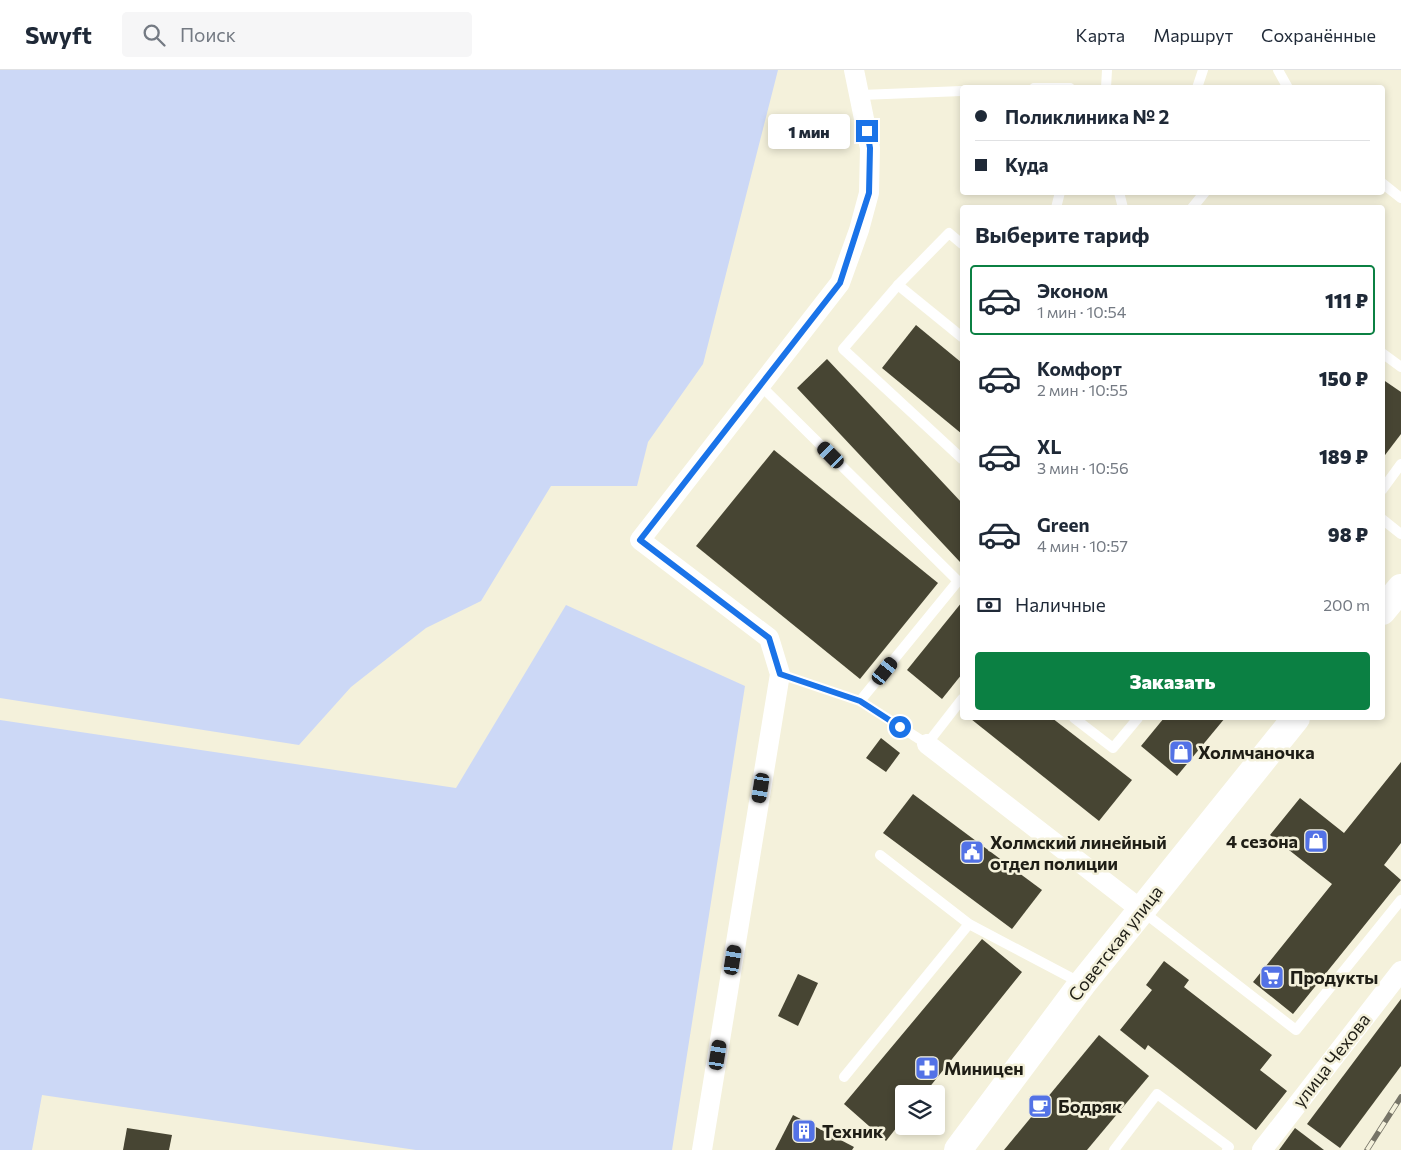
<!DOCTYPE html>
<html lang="ru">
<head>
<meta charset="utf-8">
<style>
  body { margin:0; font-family:Commissioner,sans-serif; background:#f6f6f7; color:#1f2937; height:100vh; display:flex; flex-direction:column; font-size:19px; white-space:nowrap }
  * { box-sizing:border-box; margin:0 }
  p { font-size:16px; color:#747a83 }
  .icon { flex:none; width:28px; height:28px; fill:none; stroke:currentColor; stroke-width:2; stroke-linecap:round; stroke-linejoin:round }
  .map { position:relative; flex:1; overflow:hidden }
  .sheet { position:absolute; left:960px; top:135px; width:425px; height:515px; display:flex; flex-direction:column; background:#fff; border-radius:5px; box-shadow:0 2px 8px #0003 }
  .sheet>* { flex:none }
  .top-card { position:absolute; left:960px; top:15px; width:425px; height:110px; border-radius:5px; box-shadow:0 2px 8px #0003; display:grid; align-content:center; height:110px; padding:0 15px; background:#fff }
  .buttons { position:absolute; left:895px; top:1015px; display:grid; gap:10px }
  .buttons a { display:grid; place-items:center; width:50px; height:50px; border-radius:5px; background:#fff; box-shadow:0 2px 8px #0003; font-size:25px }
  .end { position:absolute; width:22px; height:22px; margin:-11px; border:6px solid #1a73e8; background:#fff; box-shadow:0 0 0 2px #fff }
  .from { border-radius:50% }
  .bubble { position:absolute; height:35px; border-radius:5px; background:#fff; box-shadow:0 2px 8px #0003; font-size:16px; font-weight:800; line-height:35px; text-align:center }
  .car { position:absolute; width:15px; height:30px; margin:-15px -8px; border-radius:6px; box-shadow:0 0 4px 1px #0007; background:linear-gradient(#222 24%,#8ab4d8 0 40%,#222 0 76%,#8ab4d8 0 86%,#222 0) }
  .top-card b { display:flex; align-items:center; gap:18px; height:48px; font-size:19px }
  .top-card b+b { border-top:1px solid #e0e1e3 }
  .top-card i { width:12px; height:12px; background:#1f2937 }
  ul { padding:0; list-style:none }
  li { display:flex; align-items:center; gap:15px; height:70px; margin:0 10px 8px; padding:0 5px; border:2px solid transparent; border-radius:5px }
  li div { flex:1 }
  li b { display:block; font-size:19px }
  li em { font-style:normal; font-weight:800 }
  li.current { border-color:#0b8043 }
  li>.icon { width:45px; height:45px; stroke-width:1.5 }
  h2 { padding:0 15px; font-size:22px; line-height:60px }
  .pay { display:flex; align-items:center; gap:12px; height:55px; padding:0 15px; font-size:19px }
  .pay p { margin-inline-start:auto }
  .cta { display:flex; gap:10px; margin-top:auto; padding:10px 15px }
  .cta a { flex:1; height:58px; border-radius:5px; background:#0b8043; color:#fff; font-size:20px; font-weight:800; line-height:58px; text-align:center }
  header { display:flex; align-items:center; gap:30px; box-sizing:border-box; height:70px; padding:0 25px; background:#fff; border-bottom:1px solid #e0e1e3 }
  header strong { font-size:24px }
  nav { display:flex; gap:28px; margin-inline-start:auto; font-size:18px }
  .search { width:350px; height:45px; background:#f6f6f7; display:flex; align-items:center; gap:12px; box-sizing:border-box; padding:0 18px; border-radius:5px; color:#747a83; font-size:19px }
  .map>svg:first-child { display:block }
  .water { fill:#ccd8f6 }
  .building { fill:#474533 }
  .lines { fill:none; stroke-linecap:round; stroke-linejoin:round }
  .service { stroke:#fff; stroke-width:10 }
  .minor { stroke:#fff; stroke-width:20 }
  .primary { stroke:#fff; stroke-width:28 }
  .rail-casing { stroke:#767467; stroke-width:5.5 }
  .rail { stroke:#f4f1db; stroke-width:4; stroke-dasharray:11; stroke-linecap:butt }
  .route { stroke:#1a73e8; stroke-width:6 }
  .labels { text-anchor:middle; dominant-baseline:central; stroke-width:5; stroke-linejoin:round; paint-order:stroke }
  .poi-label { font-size:18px; font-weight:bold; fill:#1f1e16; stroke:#f4f1db; text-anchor:start }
  .street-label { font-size:18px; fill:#1f1e16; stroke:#f4f1db }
</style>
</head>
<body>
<header>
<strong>Swyft</strong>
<div class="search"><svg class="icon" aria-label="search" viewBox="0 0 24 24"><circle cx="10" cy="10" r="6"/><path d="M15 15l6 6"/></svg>Поиск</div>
<nav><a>Карта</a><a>Маршрут</a><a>Сохранённые</a></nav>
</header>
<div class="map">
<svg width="1401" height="1080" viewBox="0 0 1401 1080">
  <rect width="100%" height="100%" fill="#f4f1db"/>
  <!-- water -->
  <g class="water">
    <path d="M 0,0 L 778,0 L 703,294 L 648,372 L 637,416 L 551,416 L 481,531 L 426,558 L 351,617 L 299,675 L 0,628 Z"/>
    <path d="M 566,535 L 745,616 L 672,1080 L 416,1080 L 42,1025 L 32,1080 L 0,1080 L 0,650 L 456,718 Z"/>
  </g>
  <!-- building -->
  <g class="building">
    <path d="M 916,255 L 962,293 L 962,364 L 882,298 Z"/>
    <path d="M 827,289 L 962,433 L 962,489 L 960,492 L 797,318 Z"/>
    <path d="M 1382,309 L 1401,322 L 1401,364 L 1382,389 Z"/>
    <path d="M 774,380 L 938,513 L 860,609 L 696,476 Z"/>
    <path d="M 962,532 L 962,604 L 942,629 L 907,600 Z"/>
    <path d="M 972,648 L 1052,648 L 1132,710 L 1099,751 L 971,649 Z"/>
    <path d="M 1164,648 L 1225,648 L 1177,706 L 1141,676 Z"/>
    <path d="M 881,668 L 900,683 L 886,702 L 866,688 Z"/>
    <path d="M 1401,692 L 1401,773 L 1384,795 L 1401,810 L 1293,944 L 1253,912 L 1332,814 L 1270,765 L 1300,728 L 1344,763 Z"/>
    <path d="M 913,724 L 1042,820 L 1012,859 L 883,763 Z"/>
    <path d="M 982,869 L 1022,902 L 924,1024 L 904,1024 L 904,1048 L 886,1071 L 844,1034 Z"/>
    <path d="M 1164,891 L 1189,910 L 1184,917 L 1272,985 L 1260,1000 L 1287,1021 L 1256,1060 L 1148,975 L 1145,980 L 1120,960 L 1152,920 L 1146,915 Z"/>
    <path d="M 798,904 L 818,913 L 798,956 L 778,946 Z"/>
    <path d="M 1401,929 L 1401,996 L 1340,1078 L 1307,1054 Z"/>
    <path d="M 1099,965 L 1149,1006 L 1087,1080 L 1004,1080 Z"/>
    <path d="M 793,1045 L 854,1077 L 852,1080 L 775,1080 Z"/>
    <path d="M 127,1058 L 172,1065 L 169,1080 L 123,1080 Z"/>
    <path d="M 1295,1058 L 1324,1080 L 1279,1080 Z"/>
  </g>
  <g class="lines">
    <!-- service -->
    <g class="service">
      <path d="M 1278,0 L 1288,18"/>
      <path d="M 1034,18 L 1070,18"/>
      <path d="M 1106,18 L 1107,0"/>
      <path d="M 1197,18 L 1203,0"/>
      <path d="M 861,25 L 962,21"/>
      <path d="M 1382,113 L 1401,128"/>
      <path d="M 1119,122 L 1123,138"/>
      <path d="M 1056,138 L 1060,122"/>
      <path d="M 1192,138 L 1205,122"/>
      <path d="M 962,174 L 949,163 L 898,215 L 843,279 L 962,389"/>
      <path d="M 898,215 L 962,267"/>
      <path d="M 1382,283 L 1401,297"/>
      <path d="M 760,315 L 958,511 L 860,631"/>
      <path d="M 1382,420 L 1401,394"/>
      <path d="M 1382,449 L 1401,464"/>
      <path d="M 780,604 L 860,631 L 927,674 L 962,629"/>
      <path d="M 1074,648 L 1113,678 L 1138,648"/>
      <path d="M 880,785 L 969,854 L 1081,913"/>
      <path d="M 1142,841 L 1296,960 L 1401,830"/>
      <path d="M 844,1007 L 969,854"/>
      <path d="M 1114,1080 L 1157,1024 L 1229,1077 L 1227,1080"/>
    </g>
    <!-- minor -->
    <g class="minor">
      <path d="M 927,674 L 1140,839"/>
      <path d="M 702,1080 L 780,604 L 769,568 L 640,470 L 840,213 L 859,160 L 869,123 L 870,78 L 854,0"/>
      <path d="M 1262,1080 L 1401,901"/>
    </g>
    <!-- primary -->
    <g class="primary">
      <path d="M 1382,541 L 1401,518"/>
      <path d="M 958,1080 L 1082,914 L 1296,648"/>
    </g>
    <!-- rail casing -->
    <g class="rail-casing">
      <path id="rail" d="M 1367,1080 L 1401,1027"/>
    </g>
    <!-- rail -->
    <use href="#rail" class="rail"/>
  </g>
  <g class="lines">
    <!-- route -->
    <path class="route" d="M 867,61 L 870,78 L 869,123 L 840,213 L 640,470 L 769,568 L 780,604 L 860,631 L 900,657"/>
  </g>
  <!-- icons -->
  <defs>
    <g id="shop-square" transform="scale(1.25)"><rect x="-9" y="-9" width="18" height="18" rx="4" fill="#5372e6" stroke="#f4f1db"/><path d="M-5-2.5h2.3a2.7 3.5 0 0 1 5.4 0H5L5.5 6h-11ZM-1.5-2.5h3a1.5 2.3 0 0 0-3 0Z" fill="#fff"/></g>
    <g id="civic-square" transform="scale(1.25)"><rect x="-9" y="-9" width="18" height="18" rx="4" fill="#5372e6" stroke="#f4f1db"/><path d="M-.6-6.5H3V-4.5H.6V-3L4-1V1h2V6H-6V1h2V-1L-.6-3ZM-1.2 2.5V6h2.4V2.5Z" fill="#fff"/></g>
    <g id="supermarket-square" transform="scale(1.25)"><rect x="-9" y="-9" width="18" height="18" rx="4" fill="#5372e6" stroke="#f4f1db"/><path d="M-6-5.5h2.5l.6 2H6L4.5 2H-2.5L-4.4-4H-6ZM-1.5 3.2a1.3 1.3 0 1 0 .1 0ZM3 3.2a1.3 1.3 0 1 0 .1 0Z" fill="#fff"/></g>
    <g id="pharmacy-square" transform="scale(1.25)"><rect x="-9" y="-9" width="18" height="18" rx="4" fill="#5372e6" stroke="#f4f1db"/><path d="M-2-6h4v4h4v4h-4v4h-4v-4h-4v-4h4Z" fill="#fff"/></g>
    <g id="cafe-square" transform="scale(1.25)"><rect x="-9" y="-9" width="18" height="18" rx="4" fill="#5372e6" stroke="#f4f1db"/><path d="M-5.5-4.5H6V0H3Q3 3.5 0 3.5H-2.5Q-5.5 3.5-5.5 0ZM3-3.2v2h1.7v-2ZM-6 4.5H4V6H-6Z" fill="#fff"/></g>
    <g id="building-square" transform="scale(1.25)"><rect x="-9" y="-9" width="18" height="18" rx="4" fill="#5372e6" stroke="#f4f1db"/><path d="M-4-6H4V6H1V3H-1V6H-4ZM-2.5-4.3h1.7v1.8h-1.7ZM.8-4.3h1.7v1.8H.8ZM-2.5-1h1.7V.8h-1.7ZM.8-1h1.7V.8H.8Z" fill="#fff"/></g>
  </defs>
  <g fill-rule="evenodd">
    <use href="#shop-square" x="1181" y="682"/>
    <use href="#shop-square" x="1316" y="771"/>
    <use href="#civic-square" x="972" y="782"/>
    <use href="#supermarket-square" x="1272" y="907"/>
    <use href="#pharmacy-square" x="927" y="998"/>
    <use href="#cafe-square" x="1040" y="1036"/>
    <use href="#building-square" x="804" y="1061"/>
  </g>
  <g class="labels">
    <!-- poi labels -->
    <g class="poi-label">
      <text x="1198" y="682">Холмчаночка</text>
      <text x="1298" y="771" text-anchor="end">4 сезона</text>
      <text x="990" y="772">Холмский линейный<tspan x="990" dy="21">отдел полиции</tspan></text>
      <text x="1290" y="907">Продукты</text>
      <text x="944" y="998">Миницен</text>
      <text x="1058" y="1036">Бодряк</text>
      <text x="822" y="1061">Техник</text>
    </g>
    <!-- street labels -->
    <g class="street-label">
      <text transform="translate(1115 873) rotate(-52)">Советская улица</text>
      <text transform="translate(1331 990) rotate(-52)">улица Чехова</text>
    </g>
  </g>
</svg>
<div class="buttons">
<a><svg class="icon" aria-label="layers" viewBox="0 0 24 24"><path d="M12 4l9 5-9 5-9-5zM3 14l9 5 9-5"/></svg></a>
</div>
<i class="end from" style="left:900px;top:657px"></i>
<i class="end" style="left:867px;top:61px"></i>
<div class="bubble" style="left:768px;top:44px;width:82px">1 мин</div>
<i class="car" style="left:831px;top:385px;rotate:315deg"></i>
<i class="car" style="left:885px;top:601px;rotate:39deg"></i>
<i class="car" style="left:761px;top:718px;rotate:189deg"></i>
<i class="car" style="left:733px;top:890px;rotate:9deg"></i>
<i class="car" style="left:718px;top:985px;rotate:9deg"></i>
<div class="top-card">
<b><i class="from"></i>Поликлиника № 2</b>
<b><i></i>Куда</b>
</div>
<section class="sheet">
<h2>Выберите тариф</h2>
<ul>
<li class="current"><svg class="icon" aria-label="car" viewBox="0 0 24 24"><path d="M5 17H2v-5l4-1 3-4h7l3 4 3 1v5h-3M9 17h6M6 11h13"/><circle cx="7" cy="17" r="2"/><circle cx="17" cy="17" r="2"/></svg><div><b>Эконом</b><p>1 мин · 10:54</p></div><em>111 ₽</em></li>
<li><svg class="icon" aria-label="car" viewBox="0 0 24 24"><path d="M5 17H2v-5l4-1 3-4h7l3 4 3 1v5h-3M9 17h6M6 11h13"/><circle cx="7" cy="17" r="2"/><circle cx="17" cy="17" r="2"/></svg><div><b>Комфорт</b><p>2 мин · 10:55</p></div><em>150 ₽</em></li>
<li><svg class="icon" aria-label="car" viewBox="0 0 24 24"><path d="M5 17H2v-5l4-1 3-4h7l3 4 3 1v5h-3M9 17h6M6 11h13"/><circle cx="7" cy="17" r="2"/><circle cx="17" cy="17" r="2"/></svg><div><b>XL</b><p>3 мин · 10:56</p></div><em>189 ₽</em></li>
<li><svg class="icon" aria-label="car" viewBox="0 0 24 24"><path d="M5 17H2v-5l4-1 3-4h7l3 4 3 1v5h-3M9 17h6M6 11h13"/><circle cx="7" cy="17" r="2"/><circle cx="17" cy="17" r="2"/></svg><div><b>Green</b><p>4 мин · 10:57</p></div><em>98 ₽</em></li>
</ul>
<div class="pay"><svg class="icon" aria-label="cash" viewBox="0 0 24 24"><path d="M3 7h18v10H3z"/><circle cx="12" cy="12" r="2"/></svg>Наличные<p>200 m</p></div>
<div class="cta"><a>Заказать</a></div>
</section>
</div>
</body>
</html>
